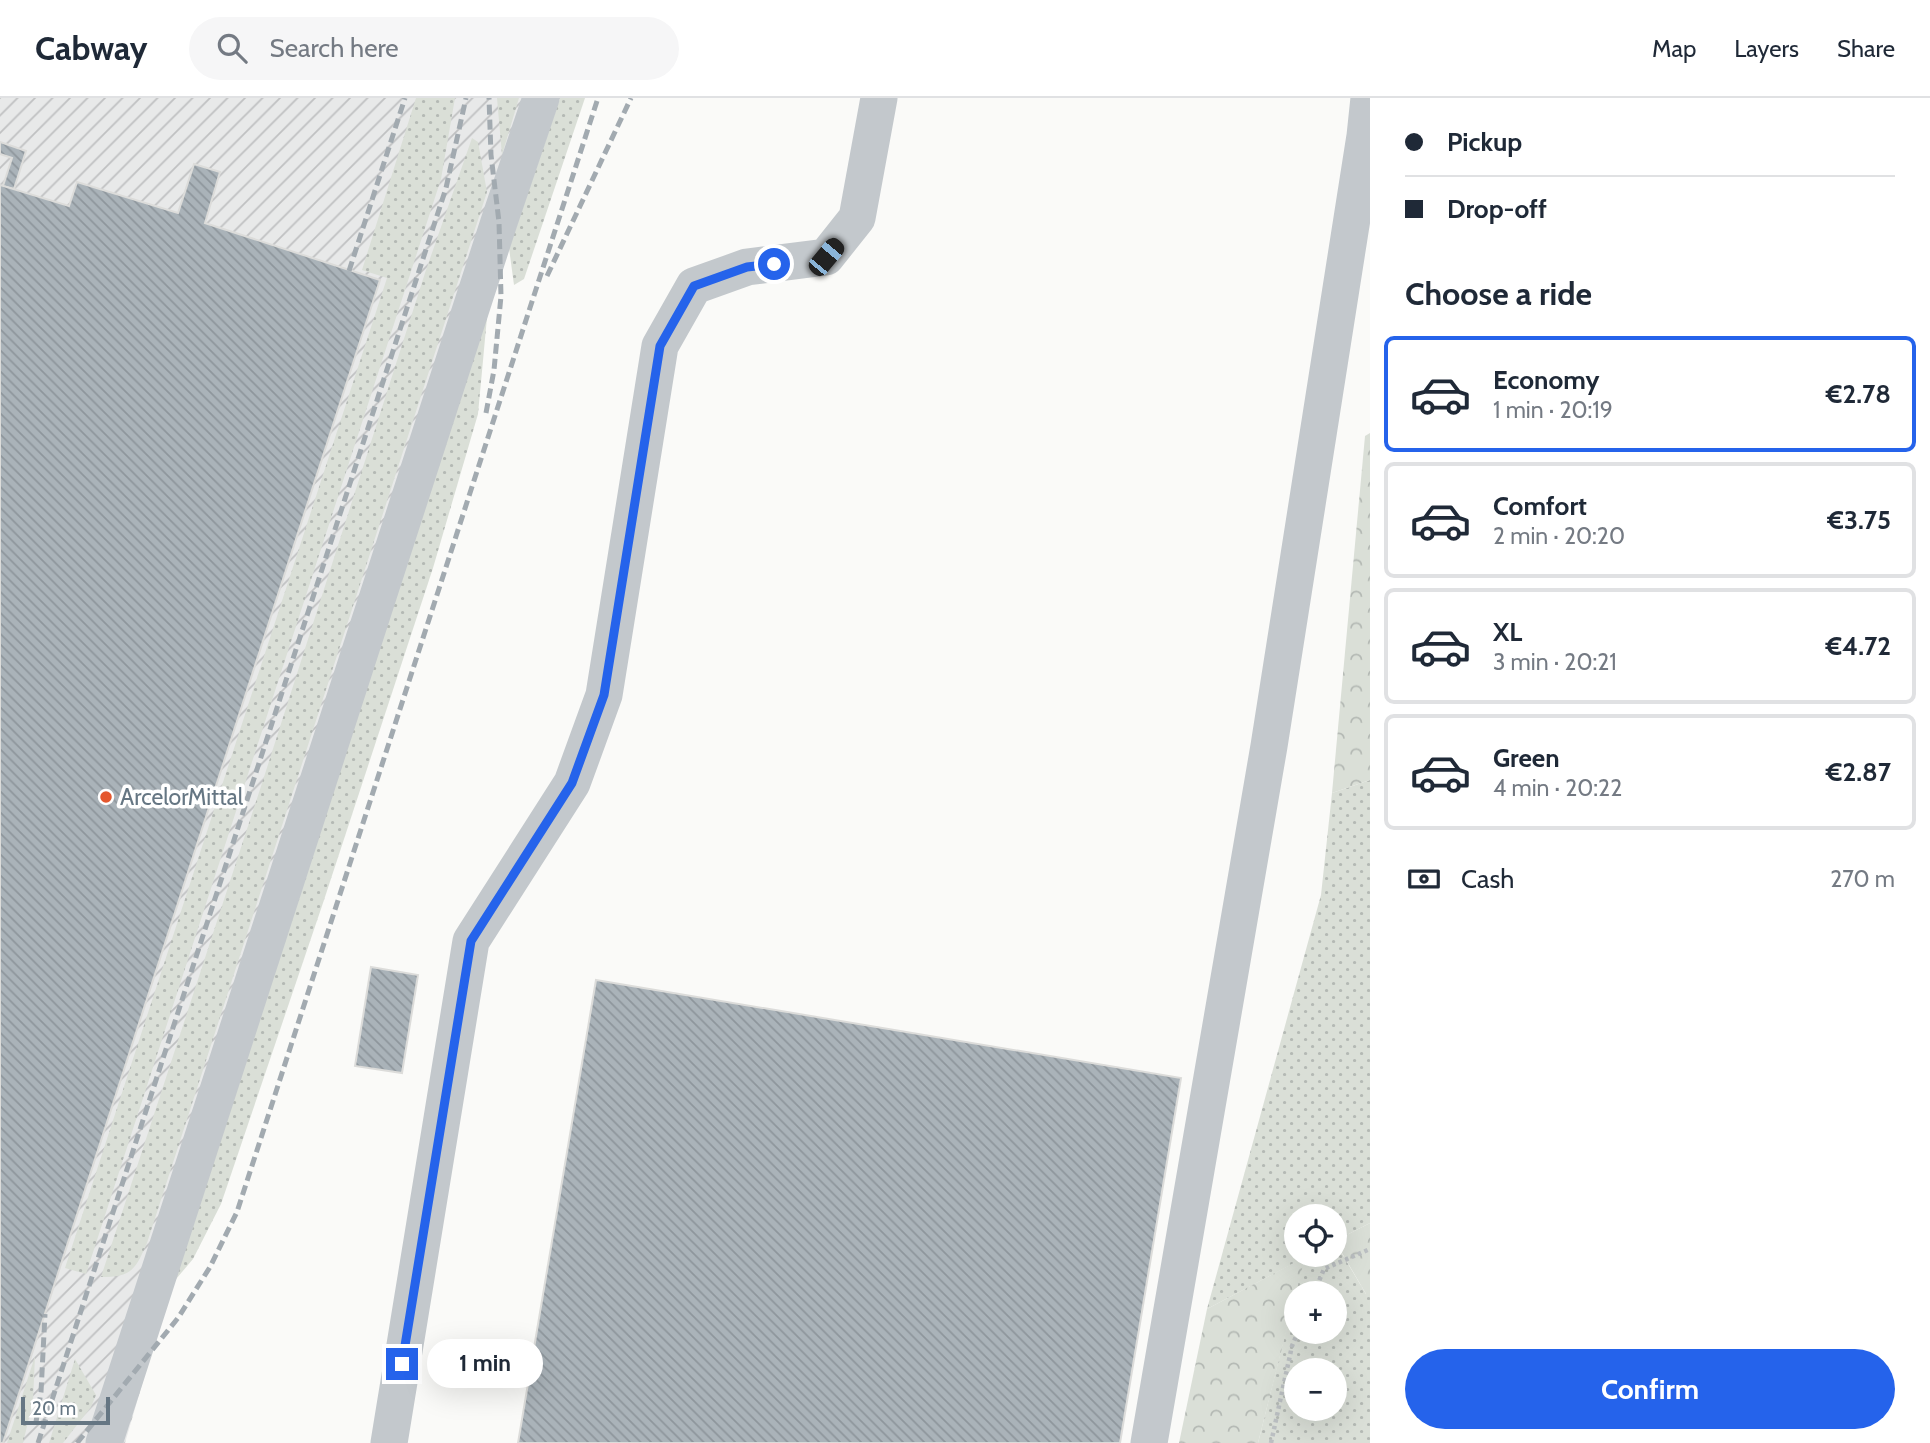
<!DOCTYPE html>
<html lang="en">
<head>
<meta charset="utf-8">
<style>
  body { margin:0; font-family:Cabin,sans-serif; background:#f6f6f7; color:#1f2937; height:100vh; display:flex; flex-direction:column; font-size:26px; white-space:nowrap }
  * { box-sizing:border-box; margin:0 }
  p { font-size:23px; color:#747a83 }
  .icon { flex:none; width:38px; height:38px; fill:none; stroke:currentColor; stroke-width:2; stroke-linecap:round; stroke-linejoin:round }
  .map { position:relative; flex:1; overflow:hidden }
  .details { display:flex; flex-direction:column; background:#fff; width:560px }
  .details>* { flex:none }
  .banner { display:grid; align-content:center; height:154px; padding:0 35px; background:#fff }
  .buttons { position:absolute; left:1284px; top:1106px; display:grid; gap:14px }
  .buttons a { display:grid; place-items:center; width:63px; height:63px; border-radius:50%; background:#fff; box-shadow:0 7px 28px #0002; font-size:35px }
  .scale { position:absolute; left:21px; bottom:18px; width:89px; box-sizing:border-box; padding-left:7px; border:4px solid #657683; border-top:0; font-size:19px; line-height:24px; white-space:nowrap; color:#657683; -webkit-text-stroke:5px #fff; paint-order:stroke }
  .end { position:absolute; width:32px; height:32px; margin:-16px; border:9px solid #2563eb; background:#fff; box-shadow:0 0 0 4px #fff }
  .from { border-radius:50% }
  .bubble { position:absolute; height:49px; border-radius:24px; background:#fff; box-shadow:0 7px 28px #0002; font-size:23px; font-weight:700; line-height:49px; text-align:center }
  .car { position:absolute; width:21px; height:42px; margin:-21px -10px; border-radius:9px; box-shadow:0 0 5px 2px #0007; background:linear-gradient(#222 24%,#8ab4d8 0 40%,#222 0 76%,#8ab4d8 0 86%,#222 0) }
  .banner b { display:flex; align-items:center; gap:24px; height:66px; font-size:26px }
  .banner b+b { border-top:2px solid #e0e1e3 }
  .banner i { width:18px; height:18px; background:#1f2937 }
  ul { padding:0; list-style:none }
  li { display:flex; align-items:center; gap:21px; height:116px; margin:0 14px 10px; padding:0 21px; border:4px solid #e0e1e3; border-radius:10px }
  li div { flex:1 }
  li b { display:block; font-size:26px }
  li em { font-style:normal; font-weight:700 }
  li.current { border-color:#2563eb }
  li>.icon { width:63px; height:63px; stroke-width:1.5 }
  h2 { padding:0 35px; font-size:32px; line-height:84px }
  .pay { display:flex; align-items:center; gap:18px; height:77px; padding:0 35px; font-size:26px }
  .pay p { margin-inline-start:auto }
  .cta { display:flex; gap:14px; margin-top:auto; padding:14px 35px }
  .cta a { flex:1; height:80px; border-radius:42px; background:#2563eb; color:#fff; font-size:28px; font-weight:700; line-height:80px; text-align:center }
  header { display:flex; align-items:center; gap:42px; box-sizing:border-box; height:98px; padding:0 35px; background:#fff; border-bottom:2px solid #e0e1e3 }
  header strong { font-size:33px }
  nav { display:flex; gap:38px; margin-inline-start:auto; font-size:24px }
  .search { width:490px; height:63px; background:#f6f6f7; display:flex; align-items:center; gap:18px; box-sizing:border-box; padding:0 24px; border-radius:38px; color:#747a83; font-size:26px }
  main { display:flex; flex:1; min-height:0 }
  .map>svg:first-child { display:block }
  .industrial { fill:url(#industrial-furrows) }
  .grass { fill:url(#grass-dots); fill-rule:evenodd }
  .forest { fill:url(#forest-crowns) }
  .building { fill:url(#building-back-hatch); stroke:#dcdcda; stroke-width:2 }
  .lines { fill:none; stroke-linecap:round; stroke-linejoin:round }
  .path { stroke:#bbbfc2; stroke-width:4.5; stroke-dasharray:3.5 3.5; stroke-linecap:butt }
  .minor { stroke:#c3c8cc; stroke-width:37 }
  .rail { stroke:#a2aab0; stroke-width:5; stroke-dasharray:10 5; stroke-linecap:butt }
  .route { stroke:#2563eb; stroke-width:9 }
  .poi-dot { fill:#e4572e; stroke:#fff; stroke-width:2.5 }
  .labels { text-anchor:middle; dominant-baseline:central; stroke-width:7; stroke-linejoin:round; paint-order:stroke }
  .poi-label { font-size:23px; fill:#657683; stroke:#fff; text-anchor:start }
</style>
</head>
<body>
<header>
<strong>Cabway</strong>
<div class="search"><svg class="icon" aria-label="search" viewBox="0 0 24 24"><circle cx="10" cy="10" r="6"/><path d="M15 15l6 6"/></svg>Search here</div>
<nav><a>Map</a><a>Layers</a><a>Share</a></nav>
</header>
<main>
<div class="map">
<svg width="1370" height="1345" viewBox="0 0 1370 1345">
  <defs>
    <pattern id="industrial-furrows" width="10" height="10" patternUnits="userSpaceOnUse" patternTransform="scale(1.75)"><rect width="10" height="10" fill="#e8e9e9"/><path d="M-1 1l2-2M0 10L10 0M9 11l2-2" fill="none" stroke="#c0c1c2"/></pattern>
    <pattern id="grass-dots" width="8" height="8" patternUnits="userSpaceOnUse" patternTransform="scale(1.75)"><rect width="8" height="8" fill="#dadfd7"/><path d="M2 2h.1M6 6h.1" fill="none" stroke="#b4b9b4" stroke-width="1.8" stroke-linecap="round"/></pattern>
    <pattern id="forest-crowns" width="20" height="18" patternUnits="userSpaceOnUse" patternTransform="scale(1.75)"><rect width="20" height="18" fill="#dadfd7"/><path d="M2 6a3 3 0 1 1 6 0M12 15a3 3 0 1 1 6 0" fill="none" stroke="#b4b9b4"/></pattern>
    <pattern id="building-back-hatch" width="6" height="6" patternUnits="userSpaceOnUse" patternTransform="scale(1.75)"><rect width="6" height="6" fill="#aab3b9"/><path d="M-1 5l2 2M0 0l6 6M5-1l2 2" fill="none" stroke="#8e969c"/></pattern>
  </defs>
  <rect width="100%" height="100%" fill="#fafaf8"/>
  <!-- industrial -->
  <path class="industrial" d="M 0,0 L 560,0 L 509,150 L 171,1187 L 125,1345 L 0,1345 Z"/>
  <!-- grass -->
  <g class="grass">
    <path d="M 416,0 L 455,0 L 441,81 L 86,1176 L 65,1170 L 387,180 L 362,172 Z"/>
    <path d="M 497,0 L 519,0 L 502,57 Z"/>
    <path d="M 560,0 L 585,0 L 524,181 L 514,187 L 509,150 Z"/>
    <path d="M 472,40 L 478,44 L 487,94 L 147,1145 C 135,1172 132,1179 101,1179 L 264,679 L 425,175 Z"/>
    <path d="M 489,198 L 478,316 L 433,470 L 324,802 L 221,1106 L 193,1161 L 171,1187 Z"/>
    <path d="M 1370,682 L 1370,1125 L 1335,1143 L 1335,1118 L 1297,1118 L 1297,1157 L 1335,1157 L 1335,1144 L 1366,1196 L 1370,1196 L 1370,1345 L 1258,1345 L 1304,1160 L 1207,1211 L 1321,797 L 1332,695 ZM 1297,1195 L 1335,1195 L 1335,1234 L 1297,1234 ZM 1297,1272 L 1335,1272 L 1335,1311 L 1297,1311 Z"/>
    <path d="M 35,1258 L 33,1303 L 23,1345 L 7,1345 Z"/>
    <path d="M 75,1261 L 96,1297 L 91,1309 L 63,1345 L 49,1345 Z"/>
  </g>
  <!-- forest -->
  <g class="forest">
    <path d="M 1370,335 L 1370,682 L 1332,695 L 1365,338 Z"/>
    <path d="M 1370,1125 L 1370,1196 L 1366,1196 L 1335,1143 Z"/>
    <path d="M 1305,1159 L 1258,1345 L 1179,1345 L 1207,1211 Z"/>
  </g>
  <!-- building -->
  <g class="building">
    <path d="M 0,44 L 26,53 L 14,91 L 3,88 L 12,60 L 0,56 Z"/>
    <path d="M 194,66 L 220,74 L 205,125 L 380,182 L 3,1345 L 0,1345 L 0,87 L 69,108 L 77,84 L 178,115 Z"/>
    <path d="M 371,869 L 418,877 L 402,975 L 355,968 Z"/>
    <path d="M 596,882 L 1181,980 L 1120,1345 L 518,1345 Z"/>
  </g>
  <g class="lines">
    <!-- path -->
    <g class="path">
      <path d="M 1314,1195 L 1324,1171 L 1370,1151"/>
      <path d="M 1271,1345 L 1292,1248 L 1298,1234"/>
    </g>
    <!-- minor -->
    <g class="minor">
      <path d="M 104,1345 L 499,124 L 541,0"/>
      <path d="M 389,1345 L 471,843 L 572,685 L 604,597 L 660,248 L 694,188 L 747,169 L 826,159 L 857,120 L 879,0"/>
      <path d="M 1149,1345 L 1269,648 L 1365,38 L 1369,0"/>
    </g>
    <!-- rail -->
    <g class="rail">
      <path d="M 349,173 L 405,0"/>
      <path d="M 547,178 L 631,0"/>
      <path d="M 486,315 L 494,272 L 501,198 L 499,124 L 491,57 L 489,0"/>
      <path d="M 36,1324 L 41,1294 L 45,1216"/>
      <path d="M 38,1345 L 446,90 L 466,0"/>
      <path d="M 77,1345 L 178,1220 L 210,1169 L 237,1114 L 598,0"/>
    </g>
  </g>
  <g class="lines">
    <!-- route -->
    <path class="route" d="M 402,1266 L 471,843 L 572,685 L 604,597 L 660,248 L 694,188 L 747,169 L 774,166"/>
  </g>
  <!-- markers -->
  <circle class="poi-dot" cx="106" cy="699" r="7"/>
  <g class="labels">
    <!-- poi labels -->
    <g class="poi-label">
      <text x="120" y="699">ArcelorMittal</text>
    </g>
  </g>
</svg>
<div class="buttons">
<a><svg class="icon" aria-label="locate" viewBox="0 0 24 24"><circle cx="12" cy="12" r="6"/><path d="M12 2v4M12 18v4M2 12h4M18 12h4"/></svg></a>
<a>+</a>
<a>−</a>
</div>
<div class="scale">20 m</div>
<i class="end from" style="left:774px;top:166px"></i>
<i class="end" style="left:402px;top:1266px"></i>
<div class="bubble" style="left:427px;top:1241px;width:116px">1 min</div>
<i class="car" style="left:826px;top:159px;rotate:40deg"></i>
</div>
<section class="details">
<div class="banner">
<b><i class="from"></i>Pickup</b>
<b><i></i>Drop-off</b>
</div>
<h2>Choose a ride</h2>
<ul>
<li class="current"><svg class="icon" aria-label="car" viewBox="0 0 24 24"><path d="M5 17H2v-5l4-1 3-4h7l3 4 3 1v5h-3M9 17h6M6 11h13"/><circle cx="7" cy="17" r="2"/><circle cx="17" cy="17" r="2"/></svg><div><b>Economy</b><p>1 min · 20:19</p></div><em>€2.78</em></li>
<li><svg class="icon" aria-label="car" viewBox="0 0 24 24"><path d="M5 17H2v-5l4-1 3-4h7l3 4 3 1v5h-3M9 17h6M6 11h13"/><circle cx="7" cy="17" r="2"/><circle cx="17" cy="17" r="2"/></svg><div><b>Comfort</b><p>2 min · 20:20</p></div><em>€3.75</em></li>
<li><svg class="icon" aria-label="car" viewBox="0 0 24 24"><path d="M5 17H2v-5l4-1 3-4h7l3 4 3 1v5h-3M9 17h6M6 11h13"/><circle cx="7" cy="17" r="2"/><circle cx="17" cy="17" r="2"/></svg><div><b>XL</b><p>3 min · 20:21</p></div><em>€4.72</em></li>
<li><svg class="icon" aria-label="car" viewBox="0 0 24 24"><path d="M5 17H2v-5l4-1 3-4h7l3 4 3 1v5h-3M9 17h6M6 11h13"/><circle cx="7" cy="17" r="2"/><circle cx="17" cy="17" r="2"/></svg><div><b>Green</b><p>4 min · 20:22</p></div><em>€2.87</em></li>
</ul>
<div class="pay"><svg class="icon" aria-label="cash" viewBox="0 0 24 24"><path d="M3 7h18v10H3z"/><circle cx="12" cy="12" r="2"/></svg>Cash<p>270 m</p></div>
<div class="cta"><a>Confirm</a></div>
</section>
</main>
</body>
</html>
